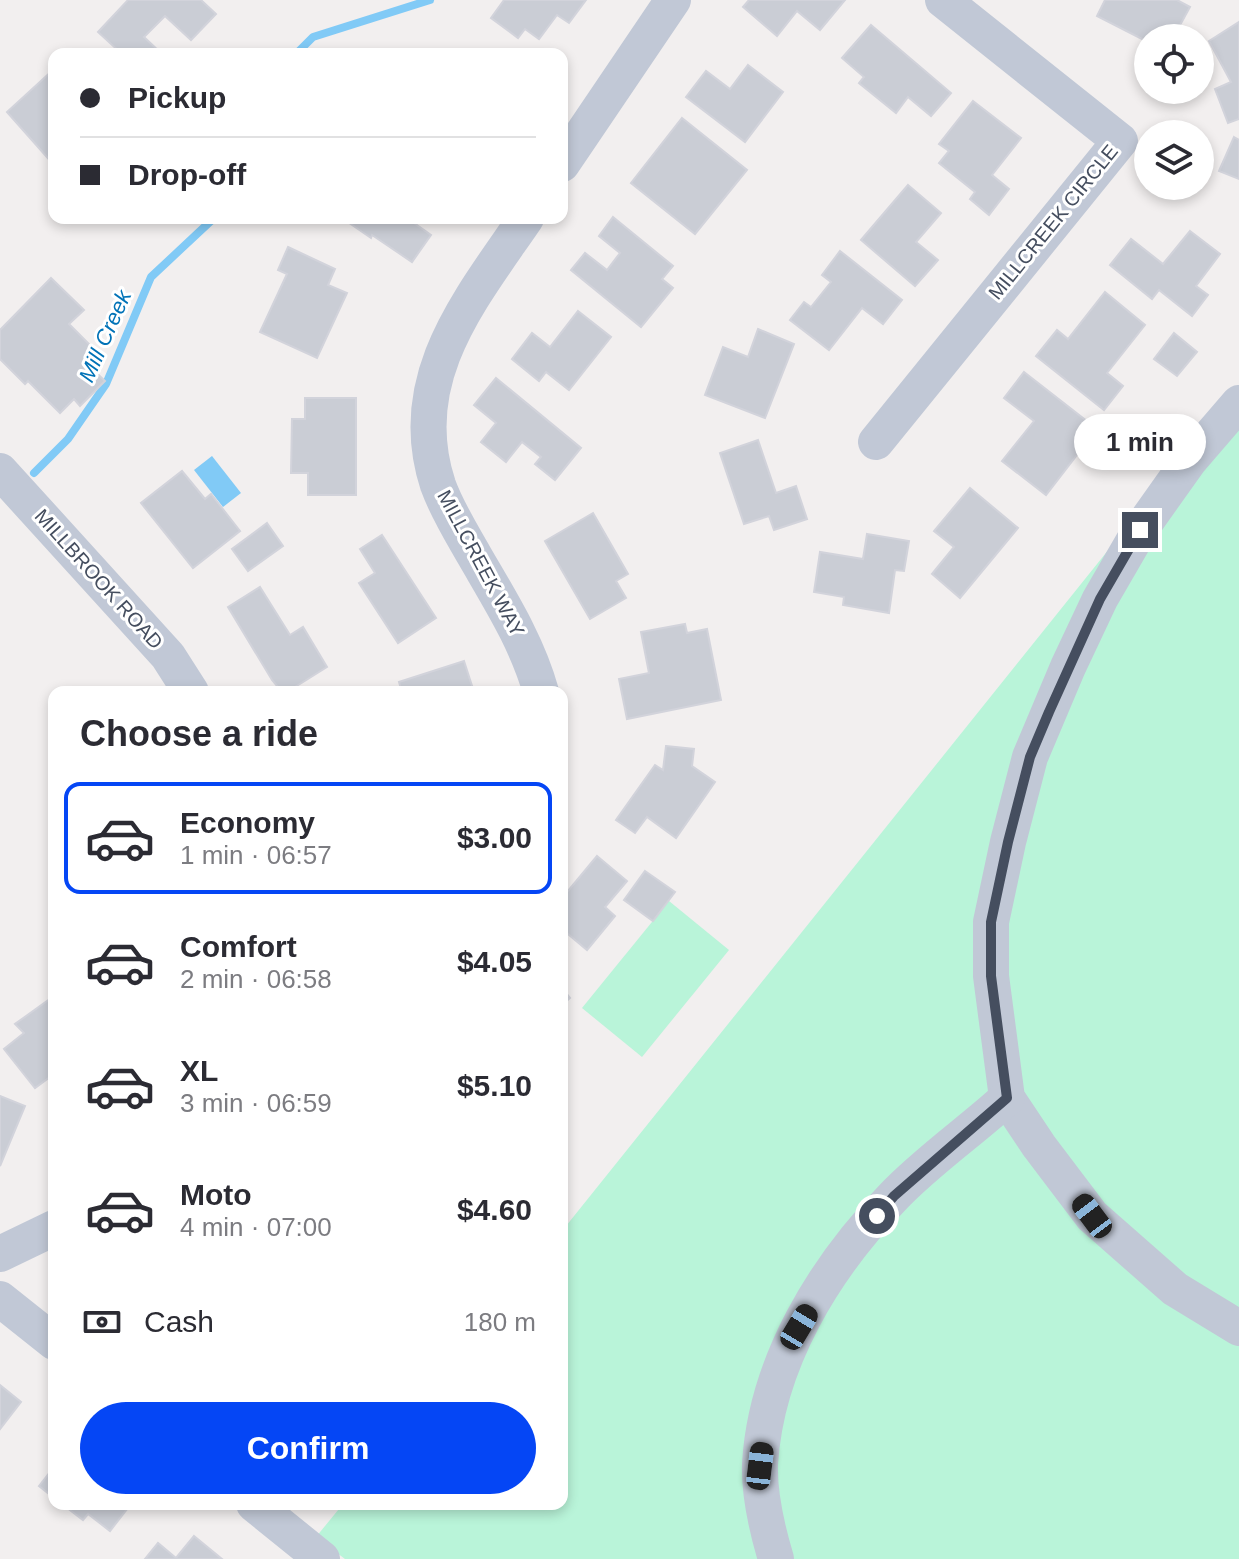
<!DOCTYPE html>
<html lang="en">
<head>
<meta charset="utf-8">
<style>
  body { margin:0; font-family:Helvetica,sans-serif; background:#f7f7f7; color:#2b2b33; height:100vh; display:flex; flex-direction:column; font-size:30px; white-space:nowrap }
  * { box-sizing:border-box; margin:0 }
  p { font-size:26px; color:#7c7c81 }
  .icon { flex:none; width:44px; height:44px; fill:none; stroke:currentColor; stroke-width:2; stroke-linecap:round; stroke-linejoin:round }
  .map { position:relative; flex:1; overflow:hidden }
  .drawer { position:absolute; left:48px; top:686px; width:520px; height:824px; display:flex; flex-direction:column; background:#fff; border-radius:16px; box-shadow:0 4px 12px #0003 }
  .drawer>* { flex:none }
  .banner { position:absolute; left:48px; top:48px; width:520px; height:176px; border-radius:16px; box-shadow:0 4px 12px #0003; display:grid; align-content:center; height:176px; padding:0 32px; background:#fff }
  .fabs { position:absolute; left:1134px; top:24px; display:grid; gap:16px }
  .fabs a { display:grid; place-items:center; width:80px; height:80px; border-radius:50%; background:#fff; box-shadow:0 4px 12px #0003; font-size:40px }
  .end { position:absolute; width:36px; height:36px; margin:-18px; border:10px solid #454e5f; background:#fff; box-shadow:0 0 0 4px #fff }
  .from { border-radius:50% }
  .bubble { position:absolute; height:56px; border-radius:28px; background:#fff; box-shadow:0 4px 12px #0003; font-size:26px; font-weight:600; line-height:56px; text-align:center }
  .car { position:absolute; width:24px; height:48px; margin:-24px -12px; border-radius:10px; box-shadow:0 0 6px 2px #0007; background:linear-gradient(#222 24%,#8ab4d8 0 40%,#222 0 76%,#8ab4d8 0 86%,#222 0) }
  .banner b { display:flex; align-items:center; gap:28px; height:76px; font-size:30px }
  .banner b+b { border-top:2px solid #e1e1e2 }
  .banner i { width:20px; height:20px; background:#2b2b33 }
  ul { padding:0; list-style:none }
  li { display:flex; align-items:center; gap:24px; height:112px; margin:0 16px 12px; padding:0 16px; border:4px solid transparent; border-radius:16px }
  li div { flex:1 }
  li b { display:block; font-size:30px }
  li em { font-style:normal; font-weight:600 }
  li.on { border-color:#0546f5 }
  li>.icon { width:72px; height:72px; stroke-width:1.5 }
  h2 { padding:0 32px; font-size:36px; line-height:96px }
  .pay { display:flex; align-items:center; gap:20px; height:88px; padding:0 32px; font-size:30px }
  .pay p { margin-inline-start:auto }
  .primary-button { display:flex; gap:16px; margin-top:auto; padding:16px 32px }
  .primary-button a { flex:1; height:92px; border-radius:48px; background:#0546f5; color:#fff; font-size:32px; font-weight:600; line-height:92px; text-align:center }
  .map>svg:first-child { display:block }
  .green { fill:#b9f4d9 }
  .water { fill:#81caf6 }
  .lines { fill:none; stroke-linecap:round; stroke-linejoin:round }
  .stream { stroke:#81caf6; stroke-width:8 }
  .building { fill:#cacdd5; stroke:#d2d3db; stroke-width:2 }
  .minor { stroke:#c1c8d6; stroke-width:36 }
  .route { stroke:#454e5f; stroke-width:10 }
  .labels { text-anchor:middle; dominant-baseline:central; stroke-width:6; stroke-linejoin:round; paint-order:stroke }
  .street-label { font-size:20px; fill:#454e5f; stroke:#fff }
  .water-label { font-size:22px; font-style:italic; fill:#0072b7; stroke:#fff }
</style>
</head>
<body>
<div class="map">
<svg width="1239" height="1559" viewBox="0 0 1239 1559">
  <rect width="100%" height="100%" fill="#f2efef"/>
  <!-- green -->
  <g class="green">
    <path d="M 1239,387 L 1239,1559 L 345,1559 L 316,1537 L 343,1504 L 562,1504 L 562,1231 Z"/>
    <path d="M 669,901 L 729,950 L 642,1057 L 582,1008 Z"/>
  </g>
  <!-- water -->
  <path class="water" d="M 212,456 L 241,493 L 223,507 L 194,470 Z"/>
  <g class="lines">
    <!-- stream -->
    <g class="stream">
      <path d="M 296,54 L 313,37 L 430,0"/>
      <path d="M 34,473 L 68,439 L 106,384 L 151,277 L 214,218"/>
    </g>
  </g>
  <!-- building -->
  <g class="building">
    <path d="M 128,0 L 201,0 L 216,14 L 191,40 L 165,16 L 144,37 L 162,54 L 122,54 L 98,32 Z"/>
    <path d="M 504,0 L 586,0 L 569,23 L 557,15 L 539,39 L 525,29 L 518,38 L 491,18 Z"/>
    <path d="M 749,0 L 845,0 L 820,30 L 797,11 L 777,36 L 743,7 Z"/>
    <path d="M 1105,0 L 1177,0 L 1190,7 L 1173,38 L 1148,38 L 1148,42 L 1097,16 Z"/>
    <path d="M 1239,22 L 1239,119 L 1228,123 L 1215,89 L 1231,82 L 1209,41 Z"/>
    <path d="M 871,25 L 951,93 L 931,116 L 908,97 L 896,113 L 859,83 L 864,77 L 842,58 Z"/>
    <path d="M 748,65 L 783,92 L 745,142 L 686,97 L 706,71 L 730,89 Z"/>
    <path d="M 54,69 L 54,165 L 7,112 Z"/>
    <path d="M 973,101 L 1021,138 L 992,175 L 1009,189 L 989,215 L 970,199 L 975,192 L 939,163 L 949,151 L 939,144 Z"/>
    <path d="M 682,118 L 747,170 L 695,234 L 631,183 Z"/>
    <path d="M 1234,137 L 1239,140 L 1239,179 L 1219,171 Z"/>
    <path d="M 908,185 L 941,213 L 916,242 L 938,260 L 915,286 L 861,240 Z"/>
    <path d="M 613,217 L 673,266 L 662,279 L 673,288 L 641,327 L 571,270 L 585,253 L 607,270 L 620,253 L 599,236 Z"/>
    <path d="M 342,218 L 407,218 L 431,235 L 412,262 L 372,235 L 371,238 Z"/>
    <path d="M 1190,231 L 1220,254 L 1196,286 L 1208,295 L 1192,316 L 1159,290 L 1152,299 L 1110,265 L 1131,239 L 1163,264 Z"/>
    <path d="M 288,247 L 335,269 L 328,285 L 347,293 L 317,358 L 260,332 L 287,274 L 278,270 Z"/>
    <path d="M 840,251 L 902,300 L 883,324 L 862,308 L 829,350 L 790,320 L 804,302 L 811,307 L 831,282 L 822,275 Z"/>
    <path d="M 51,278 L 84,310 L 69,324 L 95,350 L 84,361 L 105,381 L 80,406 L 74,399 L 60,413 L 28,381 L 25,384 L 0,359 L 0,330 Z"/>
    <path d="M 1105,292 L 1145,325 L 1107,373 L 1123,386 L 1104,410 L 1036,356 L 1057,330 L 1068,339 Z"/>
    <path d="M 578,311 L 611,337 L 569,390 L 546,372 L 539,381 L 512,359 L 532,333 L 550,347 Z"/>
    <path d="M 758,329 L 794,344 L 765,418 L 705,395 L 723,347 L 748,357 Z"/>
    <path d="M 1174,333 L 1197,352 L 1177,376 L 1154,359 Z"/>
    <path d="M 1024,372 L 1097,429 L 1046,495 L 1002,461 L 1034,421 L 1004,398 Z"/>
    <path d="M 496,378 L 581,448 L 555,480 L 535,464 L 541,457 L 522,442 L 506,462 L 481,442 L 496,423 L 474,405 Z"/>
    <path d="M 305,398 L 356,398 L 356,495 L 308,495 L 308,473 L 291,473 L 292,419 L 305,419 Z"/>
    <path d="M 758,440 L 776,493 L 796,486 L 807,519 L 774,530 L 769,516 L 744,524 L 720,453 Z"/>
    <path d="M 182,471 L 205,499 L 211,494 L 240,531 L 193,568 L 141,503 Z"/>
    <path d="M 970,488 L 1018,528 L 960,598 L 932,574 L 954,547 L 934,531 Z"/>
    <path d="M 593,513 L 628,574 L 616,581 L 626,598 L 590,619 L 545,541 Z"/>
    <path d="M 267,523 L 283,546 L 248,571 L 232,549 Z"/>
    <path d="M 867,534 L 909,541 L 904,571 L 895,570 L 889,613 L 843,605 L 844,597 L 814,592 L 820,552 L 863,559 Z"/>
    <path d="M 382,535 L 436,618 L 398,643 L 359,583 L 375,573 L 360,549 Z"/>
    <path d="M 260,587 L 290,635 L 303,627 L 327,667 L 287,692 L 282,692 L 272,680 L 228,607 Z"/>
    <path d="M 685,624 L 687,633 L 707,629 L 721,700 L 627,719 L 619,679 L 649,673 L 641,632 Z"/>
    <path d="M 464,661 L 474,692 L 402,692 L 399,682 Z"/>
    <path d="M 666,746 L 694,749 L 692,766 L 715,782 L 676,838 L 647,817 L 635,833 L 616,820 L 655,765 L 663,770 Z"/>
    <path d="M 597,856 L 627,881 L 605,907 L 615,916 L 587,950 L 562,929 L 562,898 Z"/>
    <path d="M 645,871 L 675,892 L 653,921 L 624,900 Z"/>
    <path d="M 562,988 L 570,998 L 562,1005 Z"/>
    <path d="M 54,996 L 54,1074 L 35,1088 L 4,1049 L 24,1033 L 15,1024 Z"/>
    <path d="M 0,1096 L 25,1106 L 0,1166 Z"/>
    <path d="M 0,1385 L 21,1402 L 0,1429 Z"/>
    <path d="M 54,1467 L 54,1498 L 39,1486 Z"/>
    <path d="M 62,1504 L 131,1504 L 110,1531 L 88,1514 L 83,1520 Z"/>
    <path d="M 194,1536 L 222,1559 L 145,1559 L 158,1543 L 176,1558 Z"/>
  </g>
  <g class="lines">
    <!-- minor -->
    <g class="minor">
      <path d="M 562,164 L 673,0"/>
      <path d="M 526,218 C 470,300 403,379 438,485 C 447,510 461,532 474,555 C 500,600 527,642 541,692"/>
      <path d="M 1239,403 L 1189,461 L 1140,530 L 1100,599 L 1068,667 L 1030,757 L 1008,842 L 991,922 L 991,976 L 1007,1098 L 1039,1146 L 1092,1216 L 1175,1289 L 1239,1328"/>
      <path d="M 876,442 L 1120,141 L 943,0"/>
      <path d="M 0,471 L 168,656 L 191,692"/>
      <path d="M 0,1254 L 54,1228"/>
      <path d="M 0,1299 L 54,1342"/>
      <path d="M 254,1504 L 322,1559"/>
      <path d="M 776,1559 C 767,1529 759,1495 760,1464 C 766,1363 824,1268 893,1197 C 926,1162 971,1131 1007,1098"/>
    </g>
  </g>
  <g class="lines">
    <!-- route -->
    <path class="route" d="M 877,1216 L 894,1196 L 1007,1098 L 991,976 L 991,922 L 1008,842 L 1030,757 L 1049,712 L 1100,599 L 1140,530"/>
  </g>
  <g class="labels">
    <!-- street labels -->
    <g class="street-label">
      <text transform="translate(1053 222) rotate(-51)">MILLCREEK CIRCLE</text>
      <text transform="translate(481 563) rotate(62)">MILLCREEK WAY</text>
      <text transform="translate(99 579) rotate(48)">MILLBROOK ROAD</text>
    </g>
    <!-- water labels -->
    <g class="water-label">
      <text transform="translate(105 336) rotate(-66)">Mill Creek</text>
    </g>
  </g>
</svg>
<div class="fabs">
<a><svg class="icon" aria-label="locate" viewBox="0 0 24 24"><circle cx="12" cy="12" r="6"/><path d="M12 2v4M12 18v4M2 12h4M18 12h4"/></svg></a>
<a><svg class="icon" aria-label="layers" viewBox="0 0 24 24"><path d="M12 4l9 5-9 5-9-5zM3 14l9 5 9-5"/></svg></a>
</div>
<i class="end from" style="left:877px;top:1216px"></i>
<i class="end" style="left:1140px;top:530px"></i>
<div class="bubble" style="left:1074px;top:414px;width:132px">1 min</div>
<i class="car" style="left:1092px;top:1216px;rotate:323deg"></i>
<i class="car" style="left:799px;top:1327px;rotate:31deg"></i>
<i class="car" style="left:760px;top:1466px;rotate:7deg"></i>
<div class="banner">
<b><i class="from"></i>Pickup</b>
<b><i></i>Drop-off</b>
</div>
<section class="drawer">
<h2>Choose a ride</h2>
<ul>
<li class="on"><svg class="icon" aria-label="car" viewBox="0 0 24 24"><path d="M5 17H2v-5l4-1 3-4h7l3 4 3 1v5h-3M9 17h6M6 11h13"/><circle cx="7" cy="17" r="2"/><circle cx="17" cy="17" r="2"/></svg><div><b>Economy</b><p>1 min · 06:57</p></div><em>$3.00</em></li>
<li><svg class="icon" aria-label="car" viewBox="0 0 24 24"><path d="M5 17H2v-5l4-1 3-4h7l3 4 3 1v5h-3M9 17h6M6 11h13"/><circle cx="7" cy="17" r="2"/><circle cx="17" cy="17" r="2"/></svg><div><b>Comfort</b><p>2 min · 06:58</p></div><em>$4.05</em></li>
<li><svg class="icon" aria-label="car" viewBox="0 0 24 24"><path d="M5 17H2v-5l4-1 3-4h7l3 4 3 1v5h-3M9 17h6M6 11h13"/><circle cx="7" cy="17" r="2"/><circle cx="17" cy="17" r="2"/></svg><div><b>XL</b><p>3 min · 06:59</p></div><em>$5.10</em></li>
<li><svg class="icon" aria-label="car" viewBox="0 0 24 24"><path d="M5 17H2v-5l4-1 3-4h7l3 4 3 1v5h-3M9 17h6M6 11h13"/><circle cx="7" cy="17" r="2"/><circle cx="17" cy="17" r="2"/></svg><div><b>Moto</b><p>4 min · 07:00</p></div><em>$4.60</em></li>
</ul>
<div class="pay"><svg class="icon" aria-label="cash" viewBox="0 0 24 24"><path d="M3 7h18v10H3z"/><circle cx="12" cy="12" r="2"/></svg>Cash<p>180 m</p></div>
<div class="primary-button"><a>Confirm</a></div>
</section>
</div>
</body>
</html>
